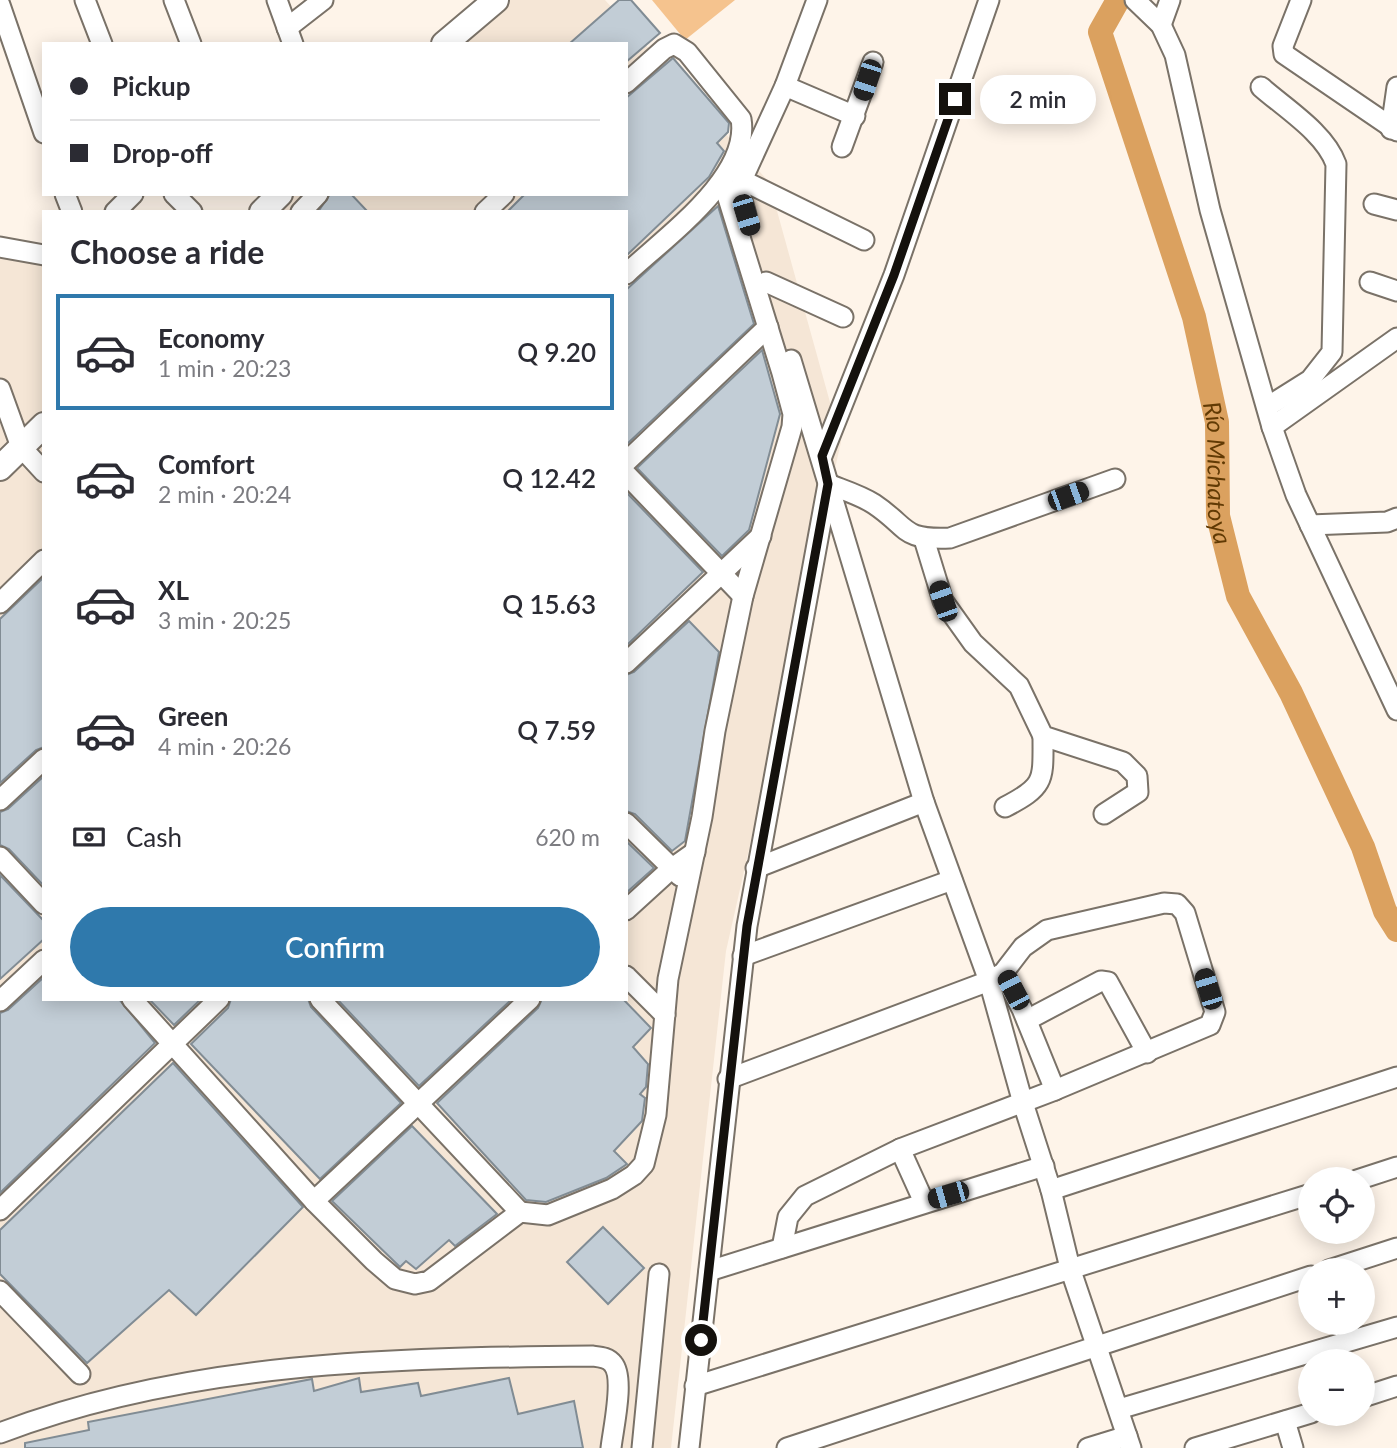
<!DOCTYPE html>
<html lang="en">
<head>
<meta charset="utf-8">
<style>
  body { margin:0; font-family:Lato,sans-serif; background:#f2f2f3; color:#2b2b33; height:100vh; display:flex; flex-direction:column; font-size:26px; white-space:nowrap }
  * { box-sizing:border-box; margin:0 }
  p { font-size:23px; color:#7c7c81 }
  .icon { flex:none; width:38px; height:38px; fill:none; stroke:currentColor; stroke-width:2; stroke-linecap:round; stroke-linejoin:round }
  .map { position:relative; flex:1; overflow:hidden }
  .details { position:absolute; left:42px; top:210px; width:586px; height:791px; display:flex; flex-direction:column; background:#fff; border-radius:0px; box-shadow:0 4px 18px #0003 }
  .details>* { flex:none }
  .guide { position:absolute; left:42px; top:42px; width:586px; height:154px; border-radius:0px; box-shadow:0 4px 18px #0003; display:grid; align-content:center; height:154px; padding:0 28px; background:#fff }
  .fabs { position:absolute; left:1298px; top:1167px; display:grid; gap:14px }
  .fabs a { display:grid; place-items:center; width:77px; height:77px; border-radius:50%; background:#fff; box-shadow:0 4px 18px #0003; font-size:35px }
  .end { position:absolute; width:32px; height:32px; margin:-16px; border:9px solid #14110d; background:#fff; box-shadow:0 0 0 4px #fff }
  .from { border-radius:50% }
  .bubble { position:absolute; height:49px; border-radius:24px; background:#fff; box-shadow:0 4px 18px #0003; font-size:23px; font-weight:600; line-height:49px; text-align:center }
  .car { position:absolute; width:21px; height:42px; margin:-21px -10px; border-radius:9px; box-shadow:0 0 5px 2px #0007; background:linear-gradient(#222 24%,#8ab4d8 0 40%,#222 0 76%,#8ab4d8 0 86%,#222 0) }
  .guide b { display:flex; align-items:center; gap:24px; height:66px; font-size:26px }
  .guide b+b { border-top:2px solid #e1e1e2 }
  .guide i { width:18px; height:18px; background:#2b2b33 }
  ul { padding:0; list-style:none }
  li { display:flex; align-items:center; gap:21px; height:116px; margin:0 14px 10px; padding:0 14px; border:4px solid transparent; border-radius:0px }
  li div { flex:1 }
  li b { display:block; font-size:26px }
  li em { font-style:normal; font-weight:600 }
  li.current { border-color:#2f79ac }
  li>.icon { width:63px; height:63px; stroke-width:1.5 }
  h2 { padding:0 28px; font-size:32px; line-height:84px }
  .pay { display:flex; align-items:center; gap:18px; height:77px; padding:0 28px; font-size:26px }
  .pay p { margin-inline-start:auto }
  .primary-button { display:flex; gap:14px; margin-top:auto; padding:14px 28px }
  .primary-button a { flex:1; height:80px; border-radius:42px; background:#2f79ac; color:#fff; font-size:28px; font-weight:600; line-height:80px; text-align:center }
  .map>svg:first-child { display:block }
  .built { fill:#f5e6d6 }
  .green { fill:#f5c38e }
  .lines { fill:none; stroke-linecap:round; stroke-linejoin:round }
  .river { stroke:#dba15f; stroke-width:24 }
  .building { fill:#c2cdd6; stroke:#818c94; stroke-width:2 }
  .minor-casing { stroke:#7a7268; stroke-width:23 }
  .major-casing { stroke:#7a7268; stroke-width:28 }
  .minor { stroke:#fff; stroke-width:19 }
  .major { stroke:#fff; stroke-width:24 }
  .route { stroke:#14110d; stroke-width:9 }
  .labels { text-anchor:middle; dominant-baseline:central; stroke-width:5; stroke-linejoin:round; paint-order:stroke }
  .water-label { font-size:24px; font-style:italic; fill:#613a04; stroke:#fef4e9 }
</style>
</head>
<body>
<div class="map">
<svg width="1397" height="1448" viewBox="0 0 1397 1448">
  <rect width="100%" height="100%" fill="#fef4e9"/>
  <!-- built -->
  <g class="built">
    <path d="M 496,0 L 605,0 L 769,182 L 841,442 L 726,951 L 671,1448 L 0,1448 L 0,463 L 44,421 L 44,999 L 626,999 L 626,212 L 262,212 L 280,194 L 626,194 L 626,44 L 444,44 Z"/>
    <path d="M 0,252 L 44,262 L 44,419 L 0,461 Z"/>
  </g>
  <!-- green -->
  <path class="green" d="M 652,0 L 735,0 L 685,40 Z"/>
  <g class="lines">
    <!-- river -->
    <path class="river" id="s1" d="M 1118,0 L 1100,32 L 1194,317 L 1217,422 L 1218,516 L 1238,596 L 1291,693 L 1363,847 L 1385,911 L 1397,930"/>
  </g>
  <!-- building -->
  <g class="building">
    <path d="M 619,0 L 631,0 L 660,33 L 626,62 L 626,44 L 569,44 Z"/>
    <path d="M 673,58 L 729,123 L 728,132 L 717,143 L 724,151 L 709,177 L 626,256 L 626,212 L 507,212 L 525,194 L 626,194 L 626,98 Z"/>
    <path d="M 330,194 L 351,194 L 368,212 L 318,212 Z"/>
    <path d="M 718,206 L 754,324 L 626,445 L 626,290 Z"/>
    <path d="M 762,350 L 780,414 L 749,530 L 722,556 L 637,468 Z"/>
    <path d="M 626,492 L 703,572 L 626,646 Z"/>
    <path d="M 44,577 L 44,747 L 36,750 L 0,783 L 0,619 Z"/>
    <path d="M 689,621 L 719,652 L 685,841 L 672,851 L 635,814 L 626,811 L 626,675 L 634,672 Z"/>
    <path d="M 44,776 L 44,886 L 9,849 L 0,845 L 0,812 L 8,809 Z"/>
    <path d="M 626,841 L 654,868 L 626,893 Z"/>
    <path d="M 0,875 L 44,921 L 44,939 L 0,979 Z"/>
    <path d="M 44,977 L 44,999 L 119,999 L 155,1043 L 0,1193 L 0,1013 L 8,1010 Z"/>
    <path d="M 149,999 L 201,999 L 174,1025 Z"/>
    <path d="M 231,999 L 308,999 L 311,1007 L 401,1103 L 320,1179 L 191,1044 L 228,1008 Z"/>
    <path d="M 337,999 L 512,999 L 419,1086 Z"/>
    <path d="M 542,999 L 623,999 L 651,1028 L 633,1047 L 648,1064 L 646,1087 L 640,1094 L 645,1098 L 642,1121 L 614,1151 L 627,1164 L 606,1178 L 546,1202 L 526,1200 L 437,1103 L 538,1008 Z"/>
    <path d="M 173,1063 L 303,1207 L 196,1315 L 169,1290 L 87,1363 L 0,1274 L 0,1230 Z"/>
    <path d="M 412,1126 L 497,1214 L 455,1246 L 449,1240 L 416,1269 L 406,1261 L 400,1267 L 332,1201 Z"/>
    <path d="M 603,1227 L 644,1268 L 608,1304 L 567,1262 Z"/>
    <path d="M 359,1378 L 361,1392 L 418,1383 L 421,1396 L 509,1378 L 518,1414 L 574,1401 L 583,1448 L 25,1448 L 25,1443 L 89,1430 L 88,1422 L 312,1379 L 314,1391 Z"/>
  </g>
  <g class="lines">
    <!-- minor casing -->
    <g class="minor-casing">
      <g id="minor">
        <path d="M 85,0 L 102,44"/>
        <path d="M 174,0 L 191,44"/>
        <path d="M 277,0 L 293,44"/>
        <path d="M 1135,0 L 1161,25 L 1175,55 L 1210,210 L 1272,427 L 1296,495 L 1397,710"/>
        <path d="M 1301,0 L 1283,46 L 1284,54 L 1397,131"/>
        <path d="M 0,5 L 44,133"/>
        <path d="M 1161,25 L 1170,0"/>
        <path d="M 287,28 L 323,0"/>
        <path d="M 626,83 L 664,49 L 674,44 L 687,52 L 741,119 C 751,177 664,238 626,274"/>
        <path d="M 785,86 L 855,116"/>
        <path d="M 1261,87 C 1286,109 1325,133 1336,164 L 1332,352 L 1310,380 L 1267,407"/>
        <path d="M 1391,129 L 1397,87"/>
        <path d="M 842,147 L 873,62"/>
        <path d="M 742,180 L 864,240"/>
        <path d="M 65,194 L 72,212"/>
        <path d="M 174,194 L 192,212"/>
        <path d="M 1374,204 L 1397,210"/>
        <path d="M 115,212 L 133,194"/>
        <path d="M 301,212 L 318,194"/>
        <path d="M 485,212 L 504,194"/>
        <path d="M 746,215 L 740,193 L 742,180 L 785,86 L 817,0"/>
        <path d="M 0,247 L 44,255"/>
        <path d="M 766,282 L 843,317"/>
        <path d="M 1370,282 L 1397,291"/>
        <path d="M 791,360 L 924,802 L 989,981 L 1023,1103 L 1051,1190 L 1070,1268 L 1131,1448"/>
        <path d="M 0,389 L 21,447 L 44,472"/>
        <path d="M 1272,427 L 1397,338"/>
        <path d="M 822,456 L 894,275 L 989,0"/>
        <path d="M 626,462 L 768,327"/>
        <path d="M 626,474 L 743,596"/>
        <path d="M 1310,525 L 1387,522 L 1397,518"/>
        <path d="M 924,539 L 943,601 L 973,643 L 1019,686 L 1043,736 L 1123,762 L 1137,776 L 1138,792 L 1104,814"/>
        <path d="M 0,603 L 44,560"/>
        <path d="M 626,663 L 761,536"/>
        <path d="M 0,800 L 44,759"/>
        <path d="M 1005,807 C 1046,786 1043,780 1043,736"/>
        <path d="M 626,823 L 680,876"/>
        <path d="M 0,857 L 44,904"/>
        <path d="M 756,868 L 924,802"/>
        <path d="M 626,910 L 671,869 L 695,852"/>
        <path d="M 743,956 L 952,880"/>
        <path d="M 1003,973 L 1022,1009 L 1055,1090"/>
        <path d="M 626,976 L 665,1015"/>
        <path d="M 132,999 L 314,1201 L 374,1261 L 395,1279 L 415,1284 L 429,1281 L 520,1212 L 548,1215 L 612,1189 L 634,1175 L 644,1164 L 656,1115 L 668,979 L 702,817 L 715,731 L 743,596 L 792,427 L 793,414 L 782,373 L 723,182"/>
        <path d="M 320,999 L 520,1212"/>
        <path d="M 0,1001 L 44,960"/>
        <path d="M 1027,1020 L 1101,981 L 1108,982 L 1147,1053"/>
        <path d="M 728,1079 L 989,981 L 1003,973 L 1023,947 L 1047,930 L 1164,903 L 1177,904 L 1185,913 L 1215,1012 L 1210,1025 L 1055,1090 L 900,1149 L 805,1196 L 788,1217 L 782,1248"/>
        <path d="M 900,1149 L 924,1202"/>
        <path d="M 1357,1180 L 1397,1167"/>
        <path d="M 1051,1190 L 1397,1077"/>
        <path d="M 314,1201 L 530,999"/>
        <path d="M 0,1210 L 219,999"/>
        <path d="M 1329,1270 L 1397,1248"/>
        <path d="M 709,1271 L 1044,1166"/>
        <path d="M 0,1291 L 80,1374"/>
        <path d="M 695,1386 L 1311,1194"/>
        <path d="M 1363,1397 L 1397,1386"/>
        <path d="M 1119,1409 L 1397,1327"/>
        <path d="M 1285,1421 L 1293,1448"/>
        <path d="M 0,1433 C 189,1361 393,1358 592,1356 C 600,1357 608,1357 613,1364 C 625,1378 613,1429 611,1448"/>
        <path d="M 642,1448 L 659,1274"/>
        <path d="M 689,1448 L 747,926 L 828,484 C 843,490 860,495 874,504 C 910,528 900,540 950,538 L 1115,479"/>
        <path d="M 787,1448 L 1311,1276"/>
        <path d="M 1088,1448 L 1127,1436"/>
        <path d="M 1195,1448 L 1311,1413"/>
      </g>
    </g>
    <!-- major casing -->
    <g class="major-casing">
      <g id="major">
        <path d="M 444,44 L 496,0"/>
        <path d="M 262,212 L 280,194"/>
        <path d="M 0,468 L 44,425"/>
      </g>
    </g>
    <!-- minor -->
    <use href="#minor" class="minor"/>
    <!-- major -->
    <use href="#major" class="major"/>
  </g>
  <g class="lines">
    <!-- route -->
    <path class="route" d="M 701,1340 L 747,926 L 828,484 L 822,456 L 894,275 L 955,99"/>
  </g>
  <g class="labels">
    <!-- water labels -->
    <g class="water-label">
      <text stroke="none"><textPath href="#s1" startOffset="495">Río Michatoya</textPath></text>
    </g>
  </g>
</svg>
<div class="fabs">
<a><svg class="icon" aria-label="locate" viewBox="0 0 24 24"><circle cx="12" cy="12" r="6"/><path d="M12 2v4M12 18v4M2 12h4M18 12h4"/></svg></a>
<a>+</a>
<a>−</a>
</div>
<i class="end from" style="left:701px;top:1340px"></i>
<i class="end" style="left:955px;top:99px"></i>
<div class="bubble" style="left:980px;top:75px;width:116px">2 min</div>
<i class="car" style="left:867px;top:80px;rotate:198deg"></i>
<i class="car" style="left:746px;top:215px;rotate:163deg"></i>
<i class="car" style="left:1068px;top:496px;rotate:70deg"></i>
<i class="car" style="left:943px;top:601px;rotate:341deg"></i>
<i class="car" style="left:1208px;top:989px;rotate:343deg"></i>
<i class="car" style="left:1013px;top:990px;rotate:332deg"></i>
<i class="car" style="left:948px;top:1195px;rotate:254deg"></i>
<div class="guide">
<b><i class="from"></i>Pickup</b>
<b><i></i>Drop-off</b>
</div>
<section class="details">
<h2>Choose a ride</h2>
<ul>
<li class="current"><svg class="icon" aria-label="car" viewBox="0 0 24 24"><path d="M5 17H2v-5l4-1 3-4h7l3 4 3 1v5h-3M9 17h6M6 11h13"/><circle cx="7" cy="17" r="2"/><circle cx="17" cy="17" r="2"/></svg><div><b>Economy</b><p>1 min · 20:23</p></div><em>Q 9.20</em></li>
<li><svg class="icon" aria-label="car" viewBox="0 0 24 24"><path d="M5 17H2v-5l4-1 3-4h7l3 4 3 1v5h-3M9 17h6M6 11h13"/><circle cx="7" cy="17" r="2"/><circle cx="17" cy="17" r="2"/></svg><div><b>Comfort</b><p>2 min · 20:24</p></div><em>Q 12.42</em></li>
<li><svg class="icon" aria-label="car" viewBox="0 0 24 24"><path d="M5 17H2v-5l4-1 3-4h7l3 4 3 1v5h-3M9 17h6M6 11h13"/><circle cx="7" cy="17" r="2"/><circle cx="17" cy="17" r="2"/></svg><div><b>XL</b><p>3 min · 20:25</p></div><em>Q 15.63</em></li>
<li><svg class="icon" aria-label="car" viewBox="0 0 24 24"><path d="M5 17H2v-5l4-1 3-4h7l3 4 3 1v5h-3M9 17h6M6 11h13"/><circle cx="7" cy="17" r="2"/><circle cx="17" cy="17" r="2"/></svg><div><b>Green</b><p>4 min · 20:26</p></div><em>Q 7.59</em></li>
</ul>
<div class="pay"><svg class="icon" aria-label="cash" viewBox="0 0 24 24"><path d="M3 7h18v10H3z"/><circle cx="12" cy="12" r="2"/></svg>Cash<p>620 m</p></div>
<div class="primary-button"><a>Confirm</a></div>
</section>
</div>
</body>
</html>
